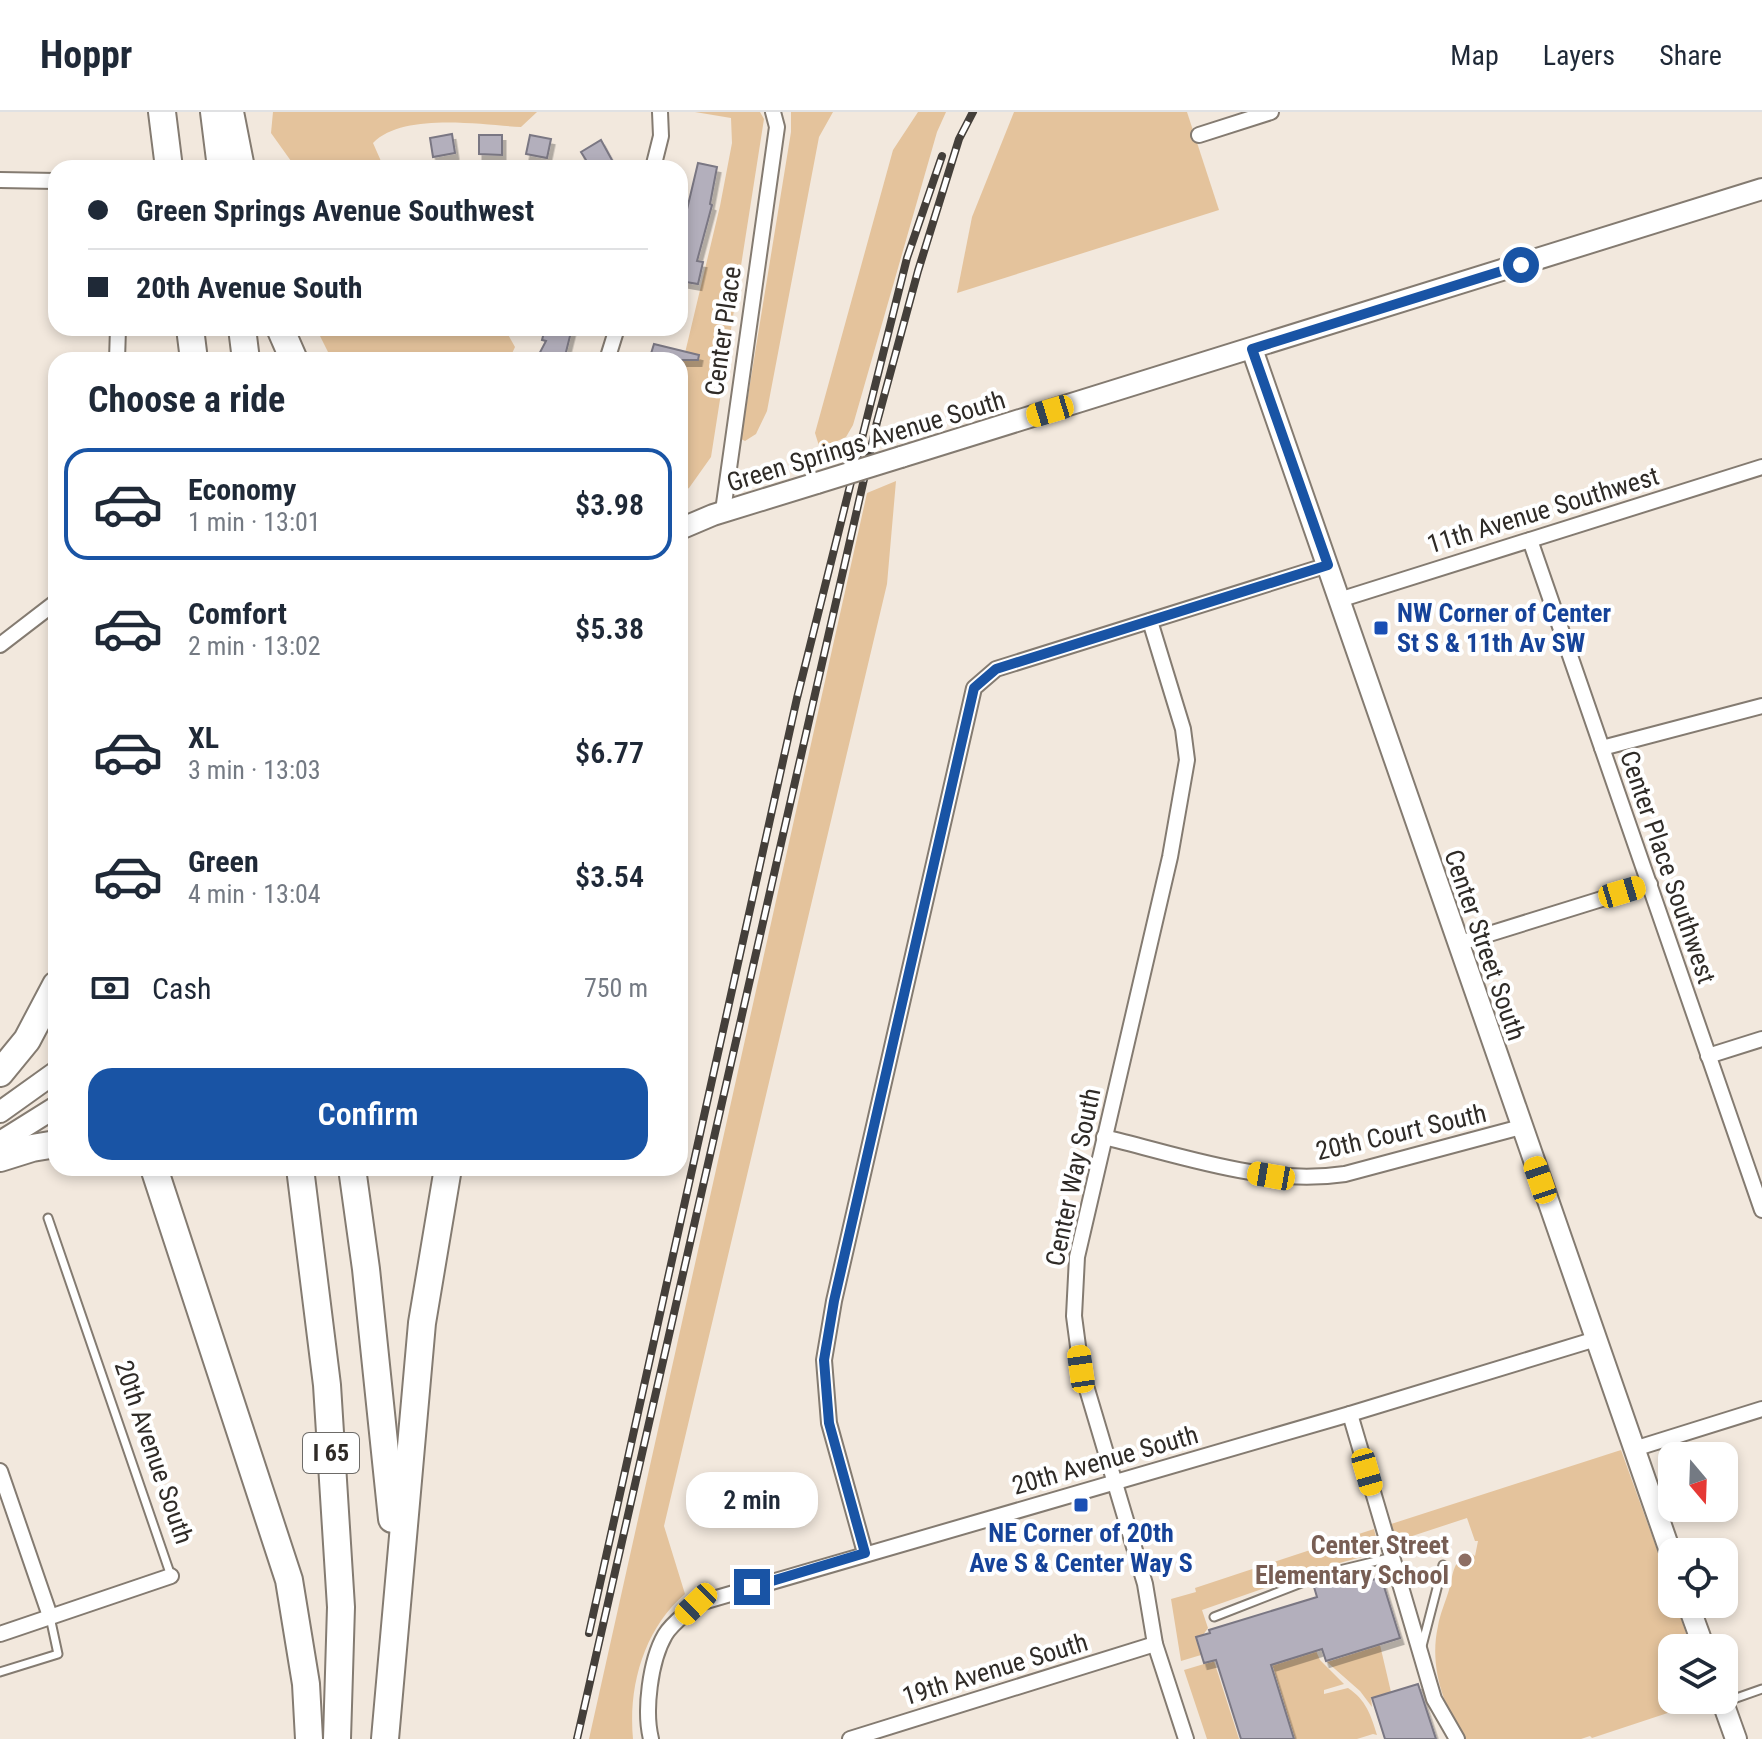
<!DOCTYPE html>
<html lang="en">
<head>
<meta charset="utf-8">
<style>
  body { margin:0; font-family:"Roboto Condensed",sans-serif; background:#f2f2f3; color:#1f2937; height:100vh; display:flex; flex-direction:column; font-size:30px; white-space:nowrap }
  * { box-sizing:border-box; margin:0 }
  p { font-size:26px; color:#747a83 }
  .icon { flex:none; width:44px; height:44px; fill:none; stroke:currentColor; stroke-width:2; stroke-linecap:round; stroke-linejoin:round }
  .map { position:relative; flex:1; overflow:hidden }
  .panel { position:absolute; left:48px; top:240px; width:640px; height:824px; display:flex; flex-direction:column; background:#fff; border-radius:24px; box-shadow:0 4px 12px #0003 }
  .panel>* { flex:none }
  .guide { position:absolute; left:48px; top:48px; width:640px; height:176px; border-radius:24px; box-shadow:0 4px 12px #0003; display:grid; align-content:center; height:176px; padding:0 40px; background:#fff }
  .needle { width:52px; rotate:161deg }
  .controls { position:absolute; left:1658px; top:1330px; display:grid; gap:16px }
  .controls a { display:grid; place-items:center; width:80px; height:80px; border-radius:16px; background:#fff; box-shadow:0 4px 12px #0003; font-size:40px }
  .end { position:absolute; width:36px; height:36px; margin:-18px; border:10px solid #1954a5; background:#fff; box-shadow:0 0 0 4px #fff }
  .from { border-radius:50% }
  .bubble { position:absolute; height:56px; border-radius:24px; background:#fff; box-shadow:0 4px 12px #0003; font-size:26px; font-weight:600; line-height:56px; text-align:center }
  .car { position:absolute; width:24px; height:48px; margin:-24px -12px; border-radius:10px; box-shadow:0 0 6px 2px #0007; background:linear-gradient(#f5c518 24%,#345 0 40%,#f5c518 0 76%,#345 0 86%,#f5c518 0) }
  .guide b { display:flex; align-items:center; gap:28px; height:76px; font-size:30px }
  .guide b+b { border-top:2px solid #e0e1e3 }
  .guide i { width:20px; height:20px; background:#1f2937 }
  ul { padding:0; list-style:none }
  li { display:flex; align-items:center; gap:24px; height:112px; margin:0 16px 12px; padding:0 24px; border:4px solid transparent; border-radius:24px }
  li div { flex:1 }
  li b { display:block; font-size:30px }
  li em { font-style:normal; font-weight:600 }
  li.active { border-color:#1954a5 }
  li>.icon { width:72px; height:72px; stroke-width:1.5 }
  h2 { padding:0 40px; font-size:36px; line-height:96px }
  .pay { display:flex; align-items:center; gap:20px; height:88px; padding:0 40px; font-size:30px }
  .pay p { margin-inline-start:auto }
  .primary-button { display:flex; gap:16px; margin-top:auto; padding:16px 40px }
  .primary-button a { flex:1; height:92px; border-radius:24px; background:#1954a5; color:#fff; font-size:32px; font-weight:600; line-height:92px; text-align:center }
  header { display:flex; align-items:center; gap:48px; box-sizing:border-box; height:112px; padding:0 40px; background:#fff; border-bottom:2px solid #e0e1e3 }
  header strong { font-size:38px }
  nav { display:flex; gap:44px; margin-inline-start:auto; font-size:28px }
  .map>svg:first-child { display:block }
  .green { fill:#e4c39c }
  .building { fill:#b3afbc; stroke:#7a7783; stroke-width:2; filter:url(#shadow) }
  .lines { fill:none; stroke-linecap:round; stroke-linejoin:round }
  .lane-casing { stroke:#847b71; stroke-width:11 }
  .street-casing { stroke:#847b71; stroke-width:18 }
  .secondary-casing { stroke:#847b71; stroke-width:24 }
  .highway-casing { stroke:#847b71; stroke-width:30 }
  .lane { stroke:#fff; stroke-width:7 }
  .street { stroke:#fff; stroke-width:14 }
  .secondary { stroke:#fff; stroke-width:20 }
  .highway { stroke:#fff; stroke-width:26 }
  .rail-casing { stroke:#443f3a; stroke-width:8 }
  .rail { stroke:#fff; stroke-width:5; stroke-dasharray:15; stroke-linecap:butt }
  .secondary-bridge-casing { stroke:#847b71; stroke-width:24; stroke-linecap:butt }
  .secondary-bridge { stroke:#fff; stroke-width:20 }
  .route { stroke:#1954a5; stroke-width:10 }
  .transit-dot { fill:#1a4fb4; stroke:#fff; stroke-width:3 }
  .education-dot { fill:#8d6e63; stroke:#fff; stroke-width:3 }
  .labels { text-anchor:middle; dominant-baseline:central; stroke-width:8; stroke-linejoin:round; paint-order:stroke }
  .shield { fill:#fff; stroke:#6d6b68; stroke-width:2 }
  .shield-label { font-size:24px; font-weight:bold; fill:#2f2b27 }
  .street-label { font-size:26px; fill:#2f2b27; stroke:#fff }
  .transit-label { font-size:26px; font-weight:bold; fill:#164399; stroke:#fff; text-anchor:start }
  .education-label { font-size:26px; font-weight:bold; fill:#785e54; stroke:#fff; text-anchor:end }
</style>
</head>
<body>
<header>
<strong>Hoppr</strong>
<nav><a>Map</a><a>Layers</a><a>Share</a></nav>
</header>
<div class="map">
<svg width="1762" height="1627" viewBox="0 0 1762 1627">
  <defs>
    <filter id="shadow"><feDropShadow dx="3.5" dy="6" stdDeviation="0" flood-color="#0004"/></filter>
  </defs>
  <rect width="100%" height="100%" fill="#f2e8dd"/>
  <!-- green -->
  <g class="green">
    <path d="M 273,0 L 537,0 L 521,15 C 481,13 404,0 373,31 L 384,56 L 296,56 L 271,21 Z"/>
    <path d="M 695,0 L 760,0 L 764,7 L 711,345 L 689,376 L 680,381 L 680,262 L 720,94 L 732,31 L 731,6 Z"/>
    <path d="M 791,0 L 833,0 L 819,25 L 767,299 L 756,322 L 745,329 L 741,327 L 791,20 Z"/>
    <path d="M 918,0 L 946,0 L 937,20 L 853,313 L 846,325 L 820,337 L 815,321 L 893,38 Z"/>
    <path d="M 1014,0 L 1187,0 L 1219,98 L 957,181 L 972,105 Z"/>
    <path d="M 320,216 L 494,216 L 506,219 L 515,235 L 509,248 L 332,248 L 319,222 Z"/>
    <path d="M 896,369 L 887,472 L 664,1414 L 685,1482 C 644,1517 628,1574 633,1627 L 589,1627 L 867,381 Z"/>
    <path d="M 1621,1338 L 1672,1479 L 1672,1492 L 1676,1492 L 1691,1536 L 1672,1536 L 1672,1588 L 1707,1588 L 1592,1626 L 1590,1624 L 1581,1627 L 1465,1627 C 1443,1594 1429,1554 1438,1514 C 1440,1502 1445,1491 1449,1478 C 1454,1460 1452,1448 1471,1441 L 1475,1444 L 1478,1429 L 1475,1429 L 1467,1406 L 1391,1431 L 1388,1413 Z"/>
    <path d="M 1374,1417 L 1379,1437 L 1371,1446 L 1362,1445 L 1328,1454 L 1202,1498 L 1208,1516 L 1203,1523 L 1196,1525 L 1201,1543 L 1181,1549 L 1171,1487 L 1196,1480 L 1195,1476 Z"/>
    <path d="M 1380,1533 L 1391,1580 L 1371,1586 L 1372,1595 L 1360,1579 L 1327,1550 Z"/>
    <path d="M 1267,1536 L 1280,1551 L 1316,1539 L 1320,1548 L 1344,1572 L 1324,1578 L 1324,1582 L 1348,1576 C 1366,1588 1371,1603 1377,1623 L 1373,1622 L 1357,1627 L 1295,1627 Z"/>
    <path d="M 1214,1549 L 1239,1627 L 1207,1627 L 1184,1558 Z"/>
  </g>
  <!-- building -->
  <g class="building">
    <path d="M 452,22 L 455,41 L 433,45 L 430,26 Z"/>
    <path d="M 479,23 L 502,23 L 502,43 L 479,42 Z"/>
    <path d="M 530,23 L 551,27 L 547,46 L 526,42 Z"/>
    <path d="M 601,28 L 613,50 L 603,56 L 591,56 L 581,40 Z"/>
    <path d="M 698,51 L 717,55 L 710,92 L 712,93 L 697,149 L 703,150 L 698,172 L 680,169 L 680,109 L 684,110 Z"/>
    <path d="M 545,216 L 572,216 L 564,248 L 536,248 L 546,229 L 542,228 Z"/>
    <path d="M 654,232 L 699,243 L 698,248 L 649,248 Z"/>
    <path d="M 1366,1459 L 1369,1469 L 1381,1465 L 1400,1526 L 1326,1549 L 1322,1537 L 1271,1553 L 1294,1627 L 1241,1627 L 1216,1548 L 1204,1551 L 1196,1525 L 1210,1521 L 1209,1518 L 1317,1485 L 1314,1475 Z"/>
    <path d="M 1418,1572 L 1436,1627 L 1385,1627 L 1372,1586 Z"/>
  </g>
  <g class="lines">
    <!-- lane casing -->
    <g class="lane-casing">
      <g id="lane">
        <path d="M 48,1106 L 171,1464"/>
        <path d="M 1214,1505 L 1327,1461 L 1393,1445"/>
        <path d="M 1422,1534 L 1443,1453"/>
        <path d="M 0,1560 L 58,1542 L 50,1505"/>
        <path d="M 1725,1590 L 1762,1577"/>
      </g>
    </g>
    <!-- street casing -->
    <g class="street-casing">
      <g id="street">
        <path d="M 1199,23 L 1271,0"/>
        <path d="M 653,56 L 661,24 L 660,0"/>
        <path d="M 0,68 L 56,69"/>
        <path d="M 117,248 L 118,216"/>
        <path d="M 607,248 L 617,216"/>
        <path d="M 723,399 L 777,15 L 773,0"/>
        <path d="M 1530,428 L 1762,1098"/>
        <path d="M 1339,488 L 1762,355"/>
        <path d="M 1150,509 L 1183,617 L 1187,648 L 1170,745 L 1077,1145 L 1074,1204 L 1081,1257 L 1145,1472 L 1155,1532 L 1186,1627"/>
        <path d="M 0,533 L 56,490"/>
        <path d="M 1602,636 L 1762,594"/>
        <path d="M 1457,832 L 1650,772"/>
        <path d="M 1708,944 L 1762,927"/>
        <path d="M 1104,1025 C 1183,1044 1264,1074 1345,1062 L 1521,1015"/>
        <path d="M 1350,1302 L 1434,1587 L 1457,1627"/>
        <path d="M 1634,1337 L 1762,1297"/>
        <path d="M 0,1359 L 50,1504"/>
        <path d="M 865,1441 L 829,1311 L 824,1248 L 834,1189 L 974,576 L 996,557 L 1328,453"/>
        <path d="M 0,1522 L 171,1464"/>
        <path d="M 651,1627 C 644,1599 650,1549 665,1523 C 672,1511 686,1502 696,1492 L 1350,1302 L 1596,1227"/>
        <path d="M 850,1627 L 1155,1532"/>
      </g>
    </g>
    <!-- secondary casing -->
    <g class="secondary-casing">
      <g id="secondary">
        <path d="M 1252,237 L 1672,1445"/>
        <path d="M 901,345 L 1762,77"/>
        <path d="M 680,417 L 713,403 L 817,371"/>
        <path d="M 0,1000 L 56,960"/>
        <path d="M 0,1030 L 56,995"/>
        <path d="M 1688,1492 L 1704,1536"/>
        <path d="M 1722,1588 L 1736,1627"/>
      </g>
    </g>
    <!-- highway casing -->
    <g class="highway-casing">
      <g id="highway">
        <path d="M 162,0 L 169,56"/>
        <path d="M 214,0 L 221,56"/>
        <path d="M 230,0 L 241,56"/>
        <path d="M 190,216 L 194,248"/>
        <path d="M 242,216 L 246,248"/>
        <path d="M 280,216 L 294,248"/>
        <path d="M 0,961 L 27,928 L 56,873"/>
        <path d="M 0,1046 L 32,1036 L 56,1032"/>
        <path d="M 154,1056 L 289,1468 L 306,1572 L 309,1627"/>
        <path d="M 300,1056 L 327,1273 L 341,1495 L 337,1627"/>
        <path d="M 352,1056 L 366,1157 L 392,1407"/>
        <path d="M 385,1627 L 422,1211 L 448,1056"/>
      </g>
    </g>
    <!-- lane -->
    <use href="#lane" class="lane"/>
    <!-- street -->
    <use href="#street" class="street"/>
    <!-- secondary -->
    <use href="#secondary" class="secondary"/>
    <!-- highway -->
    <use href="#highway" class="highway"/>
    <!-- rail casing -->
    <g class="rail-casing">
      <g id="rail">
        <path d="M 589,1521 L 797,586 L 907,146 L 942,44"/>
        <path d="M 577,1627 L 877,310 L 918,159 L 959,27 L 973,0"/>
      </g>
    </g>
    <!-- rail -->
    <use href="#rail" class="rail"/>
    <!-- secondary-bridge casing -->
    <g class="secondary-bridge-casing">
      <path id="secondary-bridge" d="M 817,371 L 901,345"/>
    </g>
    <!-- secondary-bridge -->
    <use href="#secondary-bridge" class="secondary-bridge"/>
  </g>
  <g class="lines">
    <!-- route -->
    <path class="route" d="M 752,1475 L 865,1441 L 829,1311 L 824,1248 L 834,1189 L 974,576 L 996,557 L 1328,453 L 1252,237 L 1521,153"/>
  </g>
  <!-- markers -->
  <g class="transit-dot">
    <rect x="1373" y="508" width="16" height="16" rx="4"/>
    <rect x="1073" y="1385" width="16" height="16" rx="4"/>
  </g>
  <circle class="education-dot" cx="1465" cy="1448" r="8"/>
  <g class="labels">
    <!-- shield labels -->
    <rect class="shield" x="303" y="1321" width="56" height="40" rx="6"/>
    <g class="shield-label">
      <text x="331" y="1341">I 65</text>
    </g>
    <!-- street labels -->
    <g class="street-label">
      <text transform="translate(723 219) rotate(-82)">Center Place</text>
      <text transform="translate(866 329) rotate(-17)">Green Springs Avenue South</text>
      <text transform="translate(1543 398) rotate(-17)">11th Avenue Southwest</text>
      <text transform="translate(1668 755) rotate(71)">Center Place Southwest</text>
      <text transform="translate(1485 833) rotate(71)">Center Street South</text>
      <text transform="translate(1401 1020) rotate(-13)">20th Court South</text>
      <text transform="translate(1073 1065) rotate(-78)">Center Way South</text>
      <text transform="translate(154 1340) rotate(71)">20th Avenue South</text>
      <text transform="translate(1105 1348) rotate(-16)">20th Avenue South</text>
      <text transform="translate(995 1557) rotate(-17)">19th Avenue South</text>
    </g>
    <!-- transit labels -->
    <g class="transit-label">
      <text x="1397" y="501">NW Corner of Center<tspan x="1397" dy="30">St S &amp; 11th Av SW</tspan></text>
      <text x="1081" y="1421" text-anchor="middle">NE Corner of 20th<tspan x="1081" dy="30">Ave S &amp; Center Way S</tspan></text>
    </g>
    <!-- education labels -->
    <g class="education-label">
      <text x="1449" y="1433">Center Street<tspan x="1449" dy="30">Elementary School</tspan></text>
    </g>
  </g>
</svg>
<div class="controls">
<a><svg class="needle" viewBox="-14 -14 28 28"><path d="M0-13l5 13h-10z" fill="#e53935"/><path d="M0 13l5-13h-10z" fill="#747a83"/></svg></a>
<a><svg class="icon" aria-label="locate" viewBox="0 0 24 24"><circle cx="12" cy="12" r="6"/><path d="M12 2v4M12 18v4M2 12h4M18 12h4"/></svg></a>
<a><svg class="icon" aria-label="layers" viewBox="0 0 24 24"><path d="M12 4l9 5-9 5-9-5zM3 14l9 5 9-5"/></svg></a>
</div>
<i class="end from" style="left:1521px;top:153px"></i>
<i class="end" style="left:752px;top:1475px"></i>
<div class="bubble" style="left:686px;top:1360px;width:132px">2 min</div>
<i class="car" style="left:1050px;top:299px;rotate:253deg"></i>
<i class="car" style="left:1622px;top:780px;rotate:73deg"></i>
<i class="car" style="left:1271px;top:1064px;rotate:280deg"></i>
<i class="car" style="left:1540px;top:1068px;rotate:341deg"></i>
<i class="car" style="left:1081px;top:1257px;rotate:352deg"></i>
<i class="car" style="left:1367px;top:1360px;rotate:164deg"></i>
<i class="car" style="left:696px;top:1492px;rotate:226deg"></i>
<div class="guide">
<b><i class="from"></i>Green Springs Avenue Southwest</b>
<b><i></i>20th Avenue South</b>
</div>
<section class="panel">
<h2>Choose a ride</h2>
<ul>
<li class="active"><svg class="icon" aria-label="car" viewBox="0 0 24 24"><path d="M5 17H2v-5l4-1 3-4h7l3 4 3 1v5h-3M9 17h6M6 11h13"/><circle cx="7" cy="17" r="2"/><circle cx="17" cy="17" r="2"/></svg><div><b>Economy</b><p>1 min · 13:01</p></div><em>$3.98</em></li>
<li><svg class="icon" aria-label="car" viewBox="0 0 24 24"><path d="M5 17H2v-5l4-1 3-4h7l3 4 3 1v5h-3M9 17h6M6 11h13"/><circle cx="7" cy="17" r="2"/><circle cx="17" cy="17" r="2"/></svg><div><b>Comfort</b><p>2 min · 13:02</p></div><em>$5.38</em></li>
<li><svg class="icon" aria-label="car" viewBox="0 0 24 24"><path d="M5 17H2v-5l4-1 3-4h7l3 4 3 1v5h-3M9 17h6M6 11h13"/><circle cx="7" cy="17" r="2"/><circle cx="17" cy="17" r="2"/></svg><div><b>XL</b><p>3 min · 13:03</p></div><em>$6.77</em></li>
<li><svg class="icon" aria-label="car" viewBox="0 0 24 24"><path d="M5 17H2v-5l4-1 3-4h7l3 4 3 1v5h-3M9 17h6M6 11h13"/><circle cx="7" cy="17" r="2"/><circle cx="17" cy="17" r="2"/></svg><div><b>Green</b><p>4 min · 13:04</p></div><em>$3.54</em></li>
</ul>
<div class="pay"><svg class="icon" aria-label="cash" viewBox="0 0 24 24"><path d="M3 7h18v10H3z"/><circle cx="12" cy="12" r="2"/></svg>Cash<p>750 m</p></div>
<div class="primary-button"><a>Confirm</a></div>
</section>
</div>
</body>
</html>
